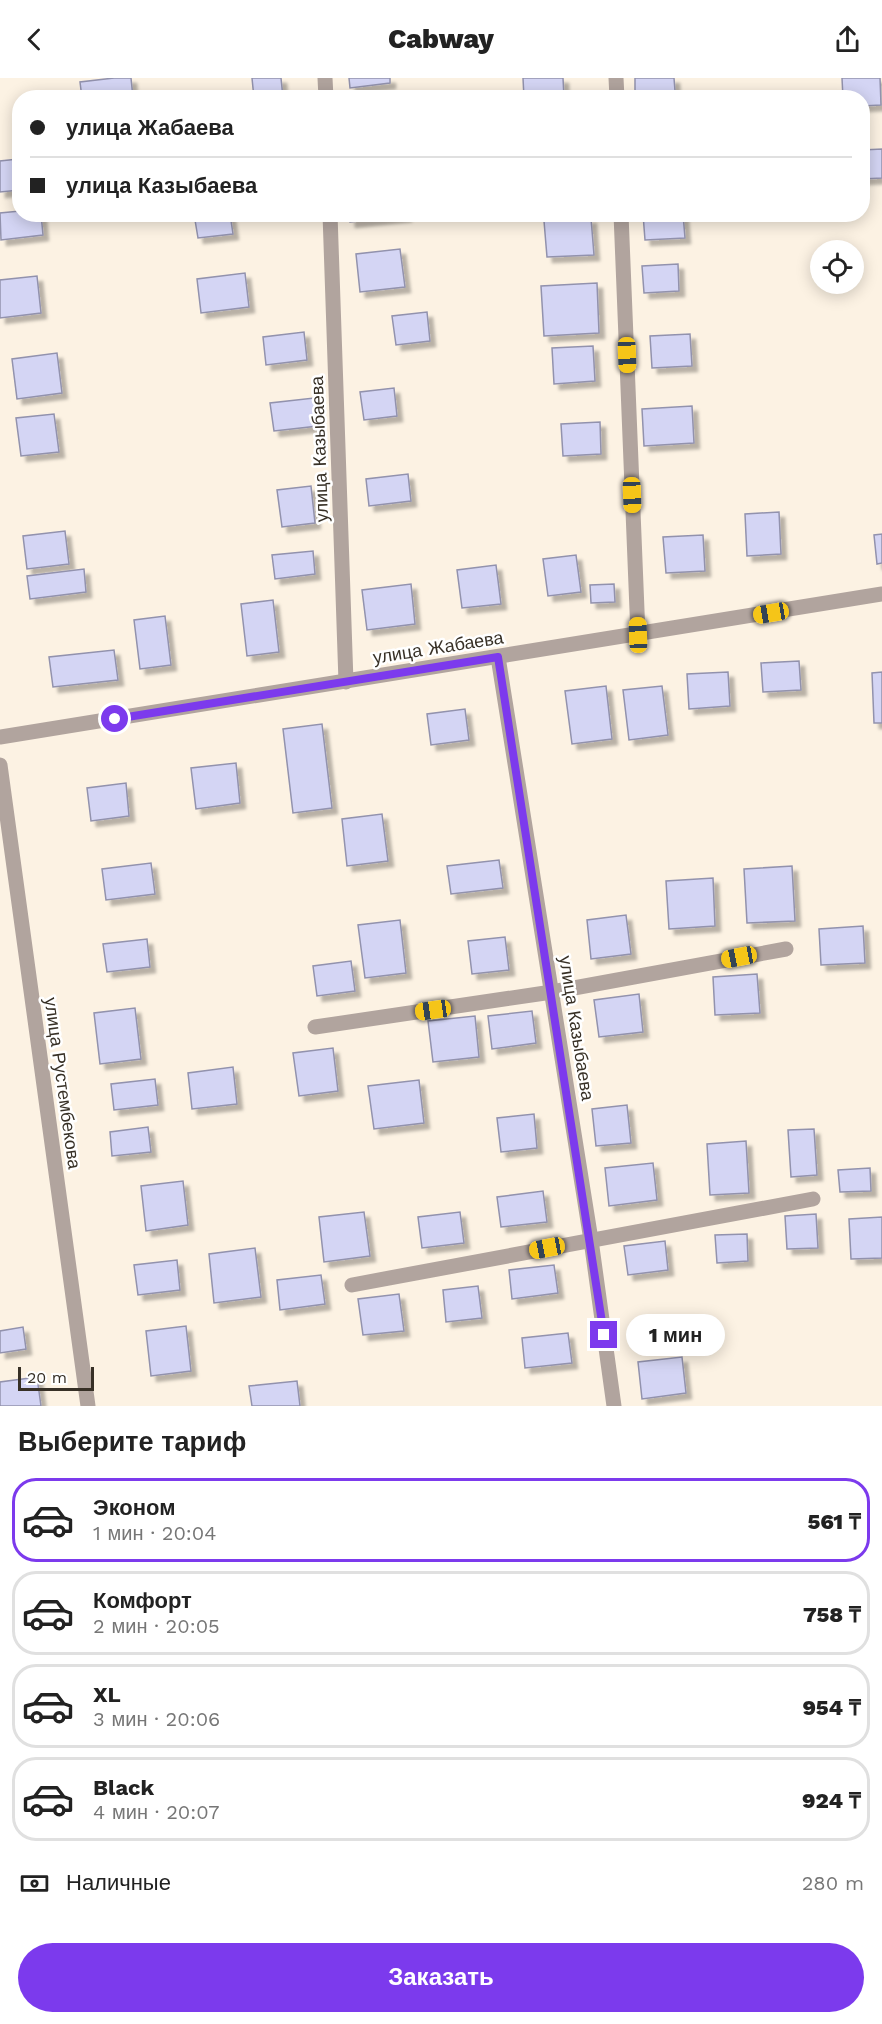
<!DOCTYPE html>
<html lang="ru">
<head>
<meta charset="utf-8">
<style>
  body { margin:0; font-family:"Work Sans",sans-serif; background:#f6f6f6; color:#222; height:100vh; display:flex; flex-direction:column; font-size:22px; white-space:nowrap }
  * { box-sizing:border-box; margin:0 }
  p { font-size:20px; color:#767676 }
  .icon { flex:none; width:33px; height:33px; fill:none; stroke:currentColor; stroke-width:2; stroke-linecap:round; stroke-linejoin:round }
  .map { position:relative; height:1328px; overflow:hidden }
  .drawer { display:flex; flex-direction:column; background:#fff; flex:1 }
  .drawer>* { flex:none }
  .hud { position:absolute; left:12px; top:12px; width:858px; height:132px; border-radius:24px; box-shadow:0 3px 15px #0003; display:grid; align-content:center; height:132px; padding:0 18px; background:#fff }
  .fabs { position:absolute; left:810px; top:162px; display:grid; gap:12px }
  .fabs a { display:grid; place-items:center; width:54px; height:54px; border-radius:50%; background:#fff; box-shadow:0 3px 15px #0003; font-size:30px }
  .scale { position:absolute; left:18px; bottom:15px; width:76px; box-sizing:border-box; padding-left:6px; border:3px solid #373026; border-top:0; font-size:16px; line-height:21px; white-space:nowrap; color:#373026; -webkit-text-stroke:4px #fff; paint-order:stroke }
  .end { position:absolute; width:27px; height:27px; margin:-14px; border:8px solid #7c3aed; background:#fff; box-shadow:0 0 0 3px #fff }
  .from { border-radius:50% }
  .bubble { position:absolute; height:42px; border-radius:21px; background:#fff; box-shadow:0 3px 15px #0003; font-size:20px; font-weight:800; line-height:42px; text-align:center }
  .car { position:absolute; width:18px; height:36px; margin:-18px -9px; border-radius:8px; box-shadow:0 0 4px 2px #0007; background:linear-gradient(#f5c518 24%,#345 0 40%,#f5c518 0 76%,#345 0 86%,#f5c518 0) }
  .hud b { display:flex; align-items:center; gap:21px; height:57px; font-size:22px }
  .hud b+b { border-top:2px solid #e0e0e0 }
  .hud i { width:15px; height:15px; background:#222 }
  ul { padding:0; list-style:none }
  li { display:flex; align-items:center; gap:18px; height:84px; margin:0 12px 9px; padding:0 6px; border:3px solid #e0e0e0; border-radius:24px }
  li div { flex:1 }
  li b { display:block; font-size:22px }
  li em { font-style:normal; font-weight:800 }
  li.active { border-color:#7c3aed }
  li>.icon { width:54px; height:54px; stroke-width:1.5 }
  h2 { padding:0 18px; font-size:27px; line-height:72px }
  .pay { display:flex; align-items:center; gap:15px; height:66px; padding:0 18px; font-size:22px }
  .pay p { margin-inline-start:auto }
  .cta { display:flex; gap:12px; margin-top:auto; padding:12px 18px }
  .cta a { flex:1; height:69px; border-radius:36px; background:#7c3aed; color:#fff; font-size:24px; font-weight:800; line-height:69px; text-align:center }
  header { display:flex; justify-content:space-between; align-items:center; height:78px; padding:0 18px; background:#fff; font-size:27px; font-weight:800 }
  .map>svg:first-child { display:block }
  .building { fill:#d4d5f4; stroke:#9292ad; stroke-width:1.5; filter:url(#shadow) }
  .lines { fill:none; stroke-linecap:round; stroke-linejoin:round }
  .minor { stroke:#b1a49e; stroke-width:15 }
  .route { stroke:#7c3aed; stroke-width:8 }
  .labels { text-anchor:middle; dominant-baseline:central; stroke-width:5; stroke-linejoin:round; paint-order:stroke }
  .street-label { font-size:18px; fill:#373026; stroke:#fff }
</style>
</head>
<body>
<header><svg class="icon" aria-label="back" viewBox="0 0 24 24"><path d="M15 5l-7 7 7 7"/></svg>Cabway<svg class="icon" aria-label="share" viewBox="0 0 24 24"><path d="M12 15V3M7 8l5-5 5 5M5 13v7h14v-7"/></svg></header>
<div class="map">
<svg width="882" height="1328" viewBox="0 0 882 1328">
  <defs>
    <filter id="shadow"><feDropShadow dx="5.5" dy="5.5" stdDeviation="1.5" flood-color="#0004"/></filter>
  </defs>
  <rect width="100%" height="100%" fill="#fcf2e3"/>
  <!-- building -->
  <g class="building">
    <path d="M 114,0 L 131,0 L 133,20 L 82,20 L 80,4 Z"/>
    <path d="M 252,0 L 281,0 L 283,20 L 254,20 Z"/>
    <path d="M 349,0 L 390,0 L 390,5 L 350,10 Z"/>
    <path d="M 523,0 L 563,0 L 564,20 L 524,20 Z"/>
    <path d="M 635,0 L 674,0 L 675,13 L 635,15 Z"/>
    <path d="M 842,0 L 880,0 L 881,27 L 862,28 L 862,20 L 843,20 Z"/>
    <path d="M 882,71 L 882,100 L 862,101 L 862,72 Z"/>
    <path d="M 18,81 L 20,112 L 0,114 L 0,83 Z"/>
    <path d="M 20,133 L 20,136 L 41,136 L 43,157 L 1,162 L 0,135 Z"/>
    <path d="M 194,136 L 230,136 L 233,156 L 198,160 Z"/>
    <path d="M 349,136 L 405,136 L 406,138 L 350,144 Z"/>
    <path d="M 643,136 L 683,136 L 685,160 L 645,162 Z"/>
    <path d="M 591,140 L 594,177 L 547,179 L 544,143 Z"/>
    <path d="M 400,171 L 405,209 L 360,214 L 356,176 Z"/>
    <path d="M 678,186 L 679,213 L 644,215 L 642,188 Z"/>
    <path d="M 245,195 L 249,229 L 201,235 L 197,201 Z"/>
    <path d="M 37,198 L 41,235 L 0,240 L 0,202 Z"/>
    <path d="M 597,205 L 599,255 L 544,258 L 541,208 Z"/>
    <path d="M 427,234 L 430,263 L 396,267 L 392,238 Z"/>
    <path d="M 304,254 L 307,282 L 266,287 L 263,259 Z"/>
    <path d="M 690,256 L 692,288 L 652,290 L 650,258 Z"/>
    <path d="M 593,268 L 595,303 L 554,306 L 552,270 Z"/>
    <path d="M 57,275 L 62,315 L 17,321 L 12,281 Z"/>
    <path d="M 394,310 L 397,338 L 364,342 L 360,314 Z"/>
    <path d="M 314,320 L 318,348 L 274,353 L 270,325 Z"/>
    <path d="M 692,328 L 694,365 L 644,368 L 642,331 Z"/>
    <path d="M 54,336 L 59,374 L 21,378 L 16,340 Z"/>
    <path d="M 600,344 L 601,376 L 563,378 L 561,346 Z"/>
    <path d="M 408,396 L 411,423 L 369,428 L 366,401 Z"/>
    <path d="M 311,408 L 315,445 L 282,449 L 277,412 Z"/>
    <path d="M 779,434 L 781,476 L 747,478 L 745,436 Z"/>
    <path d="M 65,453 L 69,486 L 27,491 L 23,458 Z"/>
    <path d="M 882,456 L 882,485 L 877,486 L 874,457 Z"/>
    <path d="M 703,457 L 705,493 L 666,495 L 663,459 Z"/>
    <path d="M 313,473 L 315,496 L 275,501 L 272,477 Z"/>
    <path d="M 576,477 L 581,514 L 548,518 L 543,481 Z"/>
    <path d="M 496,487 L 501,526 L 462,530 L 457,492 Z"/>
    <path d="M 84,491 L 86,514 L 30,521 L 27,498 Z"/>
    <path d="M 411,506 L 415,546 L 367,552 L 362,512 Z"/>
    <path d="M 614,506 L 615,524 L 591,525 L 590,507 Z"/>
    <path d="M 273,522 L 279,574 L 247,578 L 241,526 Z"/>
    <path d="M 165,538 L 171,587 L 140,591 L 134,542 Z"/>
    <path d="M 114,572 L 118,602 L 53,609 L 49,579 Z"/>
    <path d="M 799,583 L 801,612 L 763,614 L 761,585 Z"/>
    <path d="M 728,594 L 730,628 L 689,631 L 687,596 Z"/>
    <path d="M 882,594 L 882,645 L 874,645 L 872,595 Z"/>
    <path d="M 606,608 L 612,661 L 572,666 L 565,613 Z"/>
    <path d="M 662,608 L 668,657 L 629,662 L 623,612 Z"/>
    <path d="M 465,631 L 469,662 L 431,667 L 427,636 Z"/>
    <path d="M 322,646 L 332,730 L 293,735 L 283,651 Z"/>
    <path d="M 236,685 L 240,725 L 196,731 L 191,690 Z"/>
    <path d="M 126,705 L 129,738 L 91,743 L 87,710 Z"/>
    <path d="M 382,736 L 388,783 L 347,788 L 342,741 Z"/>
    <path d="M 499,782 L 503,810 L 451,816 L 447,788 Z"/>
    <path d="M 151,785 L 155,816 L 106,822 L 102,791 Z"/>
    <path d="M 792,788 L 795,843 L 747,845 L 744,791 Z"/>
    <path d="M 713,800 L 715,848 L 669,851 L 666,803 Z"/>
    <path d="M 626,837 L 631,876 L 591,881 L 587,842 Z"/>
    <path d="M 400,842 L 406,895 L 365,900 L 358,847 Z"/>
    <path d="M 863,848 L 865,885 L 821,887 L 819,851 Z"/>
    <path d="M 505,859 L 509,892 L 472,896 L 468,863 Z"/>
    <path d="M 147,861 L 150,889 L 107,894 L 103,866 Z"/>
    <path d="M 351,883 L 355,913 L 317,918 L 313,888 Z"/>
    <path d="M 757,896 L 760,935 L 715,937 L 713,899 Z"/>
    <path d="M 639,916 L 643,954 L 599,959 L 594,922 Z"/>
    <path d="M 135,930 L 141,981 L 100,986 L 94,935 Z"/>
    <path d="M 532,933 L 536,965 L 492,971 L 488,938 Z"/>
    <path d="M 475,938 L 479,979 L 433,984 L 428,943 Z"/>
    <path d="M 333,970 L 338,1013 L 299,1018 L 293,975 Z"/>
    <path d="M 233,989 L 237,1026 L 192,1031 L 188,995 Z"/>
    <path d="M 155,1001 L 158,1027 L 114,1032 L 111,1006 Z"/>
    <path d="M 419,1002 L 424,1045 L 374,1051 L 368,1008 Z"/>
    <path d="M 627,1027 L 631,1065 L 596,1068 L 592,1031 Z"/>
    <path d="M 534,1036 L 537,1070 L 501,1074 L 497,1040 Z"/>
    <path d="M 148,1049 L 151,1074 L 112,1078 L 110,1054 Z"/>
    <path d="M 814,1051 L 817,1097 L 791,1099 L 788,1052 Z"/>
    <path d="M 746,1063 L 749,1115 L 710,1117 L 707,1066 Z"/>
    <path d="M 653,1085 L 657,1122 L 609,1128 L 605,1090 Z"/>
    <path d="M 870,1090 L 871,1113 L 840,1114 L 838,1092 Z"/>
    <path d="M 183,1103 L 188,1147 L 146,1153 L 141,1108 Z"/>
    <path d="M 543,1113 L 547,1144 L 501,1149 L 497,1119 Z"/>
    <path d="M 364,1134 L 370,1178 L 324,1184 L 319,1139 Z"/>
    <path d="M 460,1134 L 464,1165 L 422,1170 L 418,1139 Z"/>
    <path d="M 816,1136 L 818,1170 L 787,1171 L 785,1138 Z"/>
    <path d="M 882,1139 L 882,1180 L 851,1181 L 849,1141 Z"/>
    <path d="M 747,1156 L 748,1183 L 717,1185 L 715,1157 Z"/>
    <path d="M 665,1163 L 668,1192 L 628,1197 L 624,1168 Z"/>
    <path d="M 255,1170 L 261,1219 L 214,1225 L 209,1176 Z"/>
    <path d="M 177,1182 L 180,1212 L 138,1217 L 134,1187 Z"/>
    <path d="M 554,1187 L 558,1215 L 512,1221 L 509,1192 Z"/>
    <path d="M 321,1197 L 325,1226 L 280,1232 L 277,1202 Z"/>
    <path d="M 478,1208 L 482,1240 L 446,1244 L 443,1212 Z"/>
    <path d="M 399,1216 L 404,1253 L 363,1257 L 358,1221 Z"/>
    <path d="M 186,1248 L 191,1293 L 151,1298 L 146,1253 Z"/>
    <path d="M 23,1249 L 26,1271 L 0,1275 L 0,1253 Z"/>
    <path d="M 568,1255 L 572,1285 L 525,1290 L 522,1260 Z"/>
    <path d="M 682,1279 L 686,1315 L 642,1321 L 638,1284 Z"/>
    <path d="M 37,1299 L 41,1328 L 0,1328 L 0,1304 Z"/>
    <path d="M 297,1303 L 300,1328 L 252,1328 L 249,1308 Z"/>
  </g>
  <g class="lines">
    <!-- minor -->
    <g class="minor">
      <path d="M 325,0 L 326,20"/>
      <path d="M 616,0 L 617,20"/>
      <path d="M 330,136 L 346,604"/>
      <path d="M 621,136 L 638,557"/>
      <path d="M 498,579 L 591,1162 L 614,1328"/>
      <path d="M 0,659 L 882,516"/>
      <path d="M 0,687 L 88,1328"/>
      <path d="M 315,949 L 552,914 L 786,871"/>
      <path d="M 352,1207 L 813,1121"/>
    </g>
  </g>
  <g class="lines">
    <!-- route -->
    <path class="route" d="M 115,641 L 498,579 L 604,1257"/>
  </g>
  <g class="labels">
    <!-- street labels -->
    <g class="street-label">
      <text transform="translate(319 371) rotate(-92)">улица Казыбаева</text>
      <text transform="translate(438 569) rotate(-9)">улица Жабаева</text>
      <text transform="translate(577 950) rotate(81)">улица Казыбаева</text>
      <text transform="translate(63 1005) rotate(82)">улица Рустембекова</text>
    </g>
  </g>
</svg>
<div class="fabs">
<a><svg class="icon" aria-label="locate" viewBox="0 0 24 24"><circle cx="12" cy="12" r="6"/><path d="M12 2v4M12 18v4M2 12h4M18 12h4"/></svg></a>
</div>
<div class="scale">20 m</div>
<i class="end from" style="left:115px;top:641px"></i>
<i class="end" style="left:604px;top:1257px"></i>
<div class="bubble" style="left:626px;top:1236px;width:99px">1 мин</div>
<i class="car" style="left:627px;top:277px;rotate:178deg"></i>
<i class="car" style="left:632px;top:417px;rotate:178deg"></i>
<i class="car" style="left:771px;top:535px;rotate:260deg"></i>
<i class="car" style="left:638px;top:557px;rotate:358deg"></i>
<i class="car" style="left:739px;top:879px;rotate:259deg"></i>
<i class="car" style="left:433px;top:932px;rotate:262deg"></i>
<i class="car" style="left:547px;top:1170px;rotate:259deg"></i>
<div class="hud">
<b><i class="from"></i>улица Жабаева</b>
<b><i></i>улица Казыбаева</b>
</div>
</div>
<section class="drawer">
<h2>Выберите тариф</h2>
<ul>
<li class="active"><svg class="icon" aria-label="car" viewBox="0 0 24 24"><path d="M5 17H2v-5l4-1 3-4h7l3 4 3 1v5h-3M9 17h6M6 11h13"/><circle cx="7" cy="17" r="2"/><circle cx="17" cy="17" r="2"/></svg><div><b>Эконом</b><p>1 мин · 20:04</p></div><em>561 ₸</em></li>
<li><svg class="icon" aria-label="car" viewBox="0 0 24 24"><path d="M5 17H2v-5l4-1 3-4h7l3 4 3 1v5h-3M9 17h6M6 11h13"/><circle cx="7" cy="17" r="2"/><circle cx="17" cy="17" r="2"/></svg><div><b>Комфорт</b><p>2 мин · 20:05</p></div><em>758 ₸</em></li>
<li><svg class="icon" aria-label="car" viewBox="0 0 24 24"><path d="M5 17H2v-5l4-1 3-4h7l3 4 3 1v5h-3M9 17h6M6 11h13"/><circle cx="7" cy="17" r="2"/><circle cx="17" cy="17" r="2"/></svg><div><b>XL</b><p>3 мин · 20:06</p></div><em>954 ₸</em></li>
<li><svg class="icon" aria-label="car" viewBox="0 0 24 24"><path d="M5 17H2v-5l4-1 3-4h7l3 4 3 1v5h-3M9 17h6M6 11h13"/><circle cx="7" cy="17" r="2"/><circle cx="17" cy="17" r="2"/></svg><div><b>Black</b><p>4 мин · 20:07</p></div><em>924 ₸</em></li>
</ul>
<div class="pay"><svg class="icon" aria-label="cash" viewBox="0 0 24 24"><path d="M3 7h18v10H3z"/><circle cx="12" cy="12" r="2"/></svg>Наличные<p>280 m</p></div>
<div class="cta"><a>Заказать</a></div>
</section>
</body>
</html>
